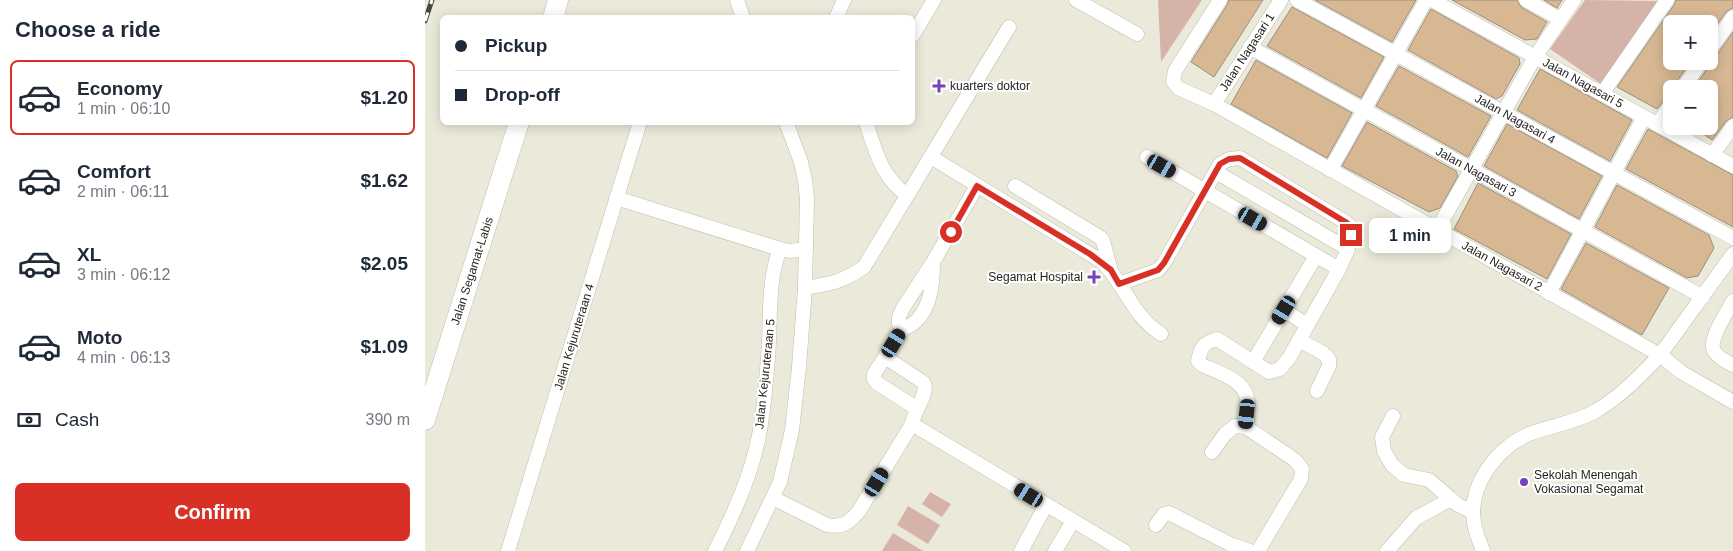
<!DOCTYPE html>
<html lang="en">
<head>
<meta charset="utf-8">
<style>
  body { margin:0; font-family:Helvetica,sans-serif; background:#f6f6f7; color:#1f2937; height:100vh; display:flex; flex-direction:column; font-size:19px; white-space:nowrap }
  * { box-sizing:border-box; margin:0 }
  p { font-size:16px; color:#747a83 }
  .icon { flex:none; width:28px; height:28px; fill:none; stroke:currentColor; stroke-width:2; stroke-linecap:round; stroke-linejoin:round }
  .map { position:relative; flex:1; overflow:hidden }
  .details { display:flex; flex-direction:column; background:#fff; width:425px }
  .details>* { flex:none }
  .banner { position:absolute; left:15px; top:15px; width:475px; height:110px; border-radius:8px; box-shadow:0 2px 12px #0003; display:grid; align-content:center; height:110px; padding:0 15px; background:#fff }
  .tools { position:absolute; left:1238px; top:15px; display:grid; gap:10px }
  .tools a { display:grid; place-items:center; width:55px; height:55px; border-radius:8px; background:#fff; box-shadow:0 2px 12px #0003; font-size:25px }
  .end { position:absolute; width:22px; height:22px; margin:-11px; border:6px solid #d93025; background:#fff; box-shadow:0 0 0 2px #fff }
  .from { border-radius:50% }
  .bubble { position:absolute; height:35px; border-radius:8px; background:#fff; box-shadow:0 2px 12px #0003; font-size:16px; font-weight:600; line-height:35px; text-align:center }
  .car { position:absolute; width:15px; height:30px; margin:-15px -8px; border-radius:6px; box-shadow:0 0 4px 1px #0007; background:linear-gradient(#222 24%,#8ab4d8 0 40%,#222 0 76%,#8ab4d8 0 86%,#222 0) }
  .banner b { display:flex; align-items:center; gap:18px; height:48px; font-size:19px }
  .banner b+b { border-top:1px solid #e0e1e3 }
  .banner i { width:12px; height:12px; background:#1f2937 }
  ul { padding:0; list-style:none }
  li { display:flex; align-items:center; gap:15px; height:75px; margin:0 10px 8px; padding:0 5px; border:2px solid transparent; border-radius:8px }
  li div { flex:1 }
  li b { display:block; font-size:19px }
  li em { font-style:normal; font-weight:600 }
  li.selected { border-color:#d93025 }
  li>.icon { width:45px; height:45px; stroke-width:1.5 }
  h2 { padding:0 15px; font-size:22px; line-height:60px }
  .pay { display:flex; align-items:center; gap:12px; height:55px; padding:0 15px; font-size:19px }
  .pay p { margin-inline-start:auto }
  .action { display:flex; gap:10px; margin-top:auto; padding:10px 15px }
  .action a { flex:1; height:58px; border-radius:8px; background:#d93025; color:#fff; font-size:20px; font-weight:600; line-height:58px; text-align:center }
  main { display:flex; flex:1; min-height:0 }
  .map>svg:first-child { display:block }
  .green { fill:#d6b3a9 }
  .building { fill:#d8b893; stroke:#998f84 }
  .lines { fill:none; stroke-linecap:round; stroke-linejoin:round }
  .minor-casing { stroke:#bfbeaf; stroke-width:15 }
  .highway-casing { stroke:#bfbeaf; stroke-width:21 }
  .minor { stroke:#fff; stroke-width:14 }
  .highway { stroke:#fff; stroke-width:20 }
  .rail-casing { stroke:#48473f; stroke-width:5 }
  .rail { stroke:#fff; stroke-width:3; stroke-dasharray:9; stroke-linecap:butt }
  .route { stroke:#d93025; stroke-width:6 }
  .poi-dot { fill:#7443bb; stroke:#fff; stroke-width:2 }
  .labels { text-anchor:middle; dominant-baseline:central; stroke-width:4; stroke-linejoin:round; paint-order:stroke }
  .street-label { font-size:12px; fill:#1f1e19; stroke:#fff }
  .poi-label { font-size:12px; fill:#1f1e19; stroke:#fff; text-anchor:start }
</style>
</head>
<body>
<main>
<section class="details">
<h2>Choose a ride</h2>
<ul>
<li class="selected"><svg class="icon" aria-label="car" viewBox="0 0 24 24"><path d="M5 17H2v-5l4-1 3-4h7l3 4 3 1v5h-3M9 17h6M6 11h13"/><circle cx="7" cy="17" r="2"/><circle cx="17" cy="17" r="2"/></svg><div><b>Economy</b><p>1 min · 06:10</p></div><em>$1.20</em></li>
<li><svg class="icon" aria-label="car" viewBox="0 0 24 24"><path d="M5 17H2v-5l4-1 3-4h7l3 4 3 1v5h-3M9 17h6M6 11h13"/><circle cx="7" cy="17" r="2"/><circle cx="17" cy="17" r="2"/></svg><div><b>Comfort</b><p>2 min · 06:11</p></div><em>$1.62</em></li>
<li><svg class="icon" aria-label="car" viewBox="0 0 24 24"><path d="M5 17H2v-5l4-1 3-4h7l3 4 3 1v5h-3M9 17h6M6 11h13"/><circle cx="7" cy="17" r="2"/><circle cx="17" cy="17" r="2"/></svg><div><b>XL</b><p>3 min · 06:12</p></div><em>$2.05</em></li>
<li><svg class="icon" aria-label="car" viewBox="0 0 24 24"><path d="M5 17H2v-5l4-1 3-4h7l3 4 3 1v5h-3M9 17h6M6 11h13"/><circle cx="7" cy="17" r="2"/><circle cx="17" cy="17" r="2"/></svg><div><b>Moto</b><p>4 min · 06:13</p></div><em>$1.09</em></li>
</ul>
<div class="pay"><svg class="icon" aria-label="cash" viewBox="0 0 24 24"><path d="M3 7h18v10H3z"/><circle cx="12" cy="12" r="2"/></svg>Cash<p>390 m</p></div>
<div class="action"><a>Confirm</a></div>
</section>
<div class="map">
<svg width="1308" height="551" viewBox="0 0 1308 551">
  <rect width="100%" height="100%" fill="#ebeada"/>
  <!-- green -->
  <g class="green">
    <path d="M 733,0 L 777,0 L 736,62 Z"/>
    <path d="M 1160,0 L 1234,1 L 1176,84 L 1125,49 Z"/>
    <path d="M 505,492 L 526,504 L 517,517 L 497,504 Z"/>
    <path d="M 483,506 L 515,525 L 503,544 L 472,525 Z"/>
    <path d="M 468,533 L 498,551 L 457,551 Z"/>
  </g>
  <!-- building -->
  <g class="building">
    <path d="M 804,0 L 838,0 L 789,77 L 766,62 L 802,5 Z"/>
    <path d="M 890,0 L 991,0 L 967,42 Z"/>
    <path d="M 1027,0 L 1092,0 L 1096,7 L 1122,22 L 1112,39 L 1100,40 Z"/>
    <path d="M 1119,0 L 1137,0 L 1132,8 Z"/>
    <path d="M 1251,0 L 1308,0 L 1308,8 L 1301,12 L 1284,36 L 1284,24 L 1246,24 L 1246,61 L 1266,61 L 1250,84 L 1248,89 L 1246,89 L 1246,95 L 1239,100 L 1232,109 L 1192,87 L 1249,5 Z"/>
    <path d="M 867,7 L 959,57 L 936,98 L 842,46 Z"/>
    <path d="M 1006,9 L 1094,58 L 1095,64 L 1077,96 L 1071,99 L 983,50 Z"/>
    <path d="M 1308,32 L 1308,117 L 1301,121 L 1287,140 L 1267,126 L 1284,126 L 1284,89 L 1268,89 L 1284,66 L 1285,59 L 1291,56 Z"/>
    <path d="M 831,60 L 927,113 L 902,158 L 806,104 Z"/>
    <path d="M 974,66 L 1066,116 L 1043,157 L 951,106 Z"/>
    <path d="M 1115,69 L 1207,120 L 1185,161 L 1092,110 Z"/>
    <path d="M 942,122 L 1031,171 L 1033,176 L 1015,208 L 1004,212 L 917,166 Z"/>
    <path d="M 1082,124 L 1177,176 L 1154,219 L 1059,166 Z"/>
    <path d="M 1223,129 L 1308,175 L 1308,227 L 1201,169 Z"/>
    <path d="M 1053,183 L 1146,234 L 1122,279 L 1029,229 Z"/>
    <path d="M 1192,185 L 1284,235 L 1289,248 L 1273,276 L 1262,278 L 1170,227 Z"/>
    <path d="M 1161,243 L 1244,288 L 1217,335 L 1136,289 Z"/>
  </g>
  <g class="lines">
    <!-- minor casing -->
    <g class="minor-casing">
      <g id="minor">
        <path d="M 312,0 L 318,18"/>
        <path d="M 651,0 L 712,34"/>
        <path d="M 795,0 L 750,71 L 748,81 L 753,88 L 789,104 L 1235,355 L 1256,372 L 1308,402"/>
        <path d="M 872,0 L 1308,238"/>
        <path d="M 1007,0 L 1308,166"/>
        <path d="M 1101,0 L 1135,19"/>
        <path d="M 411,18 L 419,0"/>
        <path d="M 488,35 L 509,0"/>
        <path d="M 825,47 L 1278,297"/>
        <path d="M 1284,51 L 1308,17"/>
        <path d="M 1257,89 L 1277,61"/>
        <path d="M 1177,94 L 1242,0"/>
        <path d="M 789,104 L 856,0"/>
        <path d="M 441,122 C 451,152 456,176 482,195"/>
        <path d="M 1232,124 L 1246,105"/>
        <path d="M 1287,155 L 1308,126"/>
        <path d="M 506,157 L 676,261 C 701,284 705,314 736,334"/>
        <path d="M 722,157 L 914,269"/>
        <path d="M 905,170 L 1001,0"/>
        <path d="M 791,172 L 923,249"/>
        <path d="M 590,186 L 676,238 L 678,241 L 686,271"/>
        <path d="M 191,198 L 355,249 L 365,251 L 381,249"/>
        <path d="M 1012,230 L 1110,57 L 1149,0"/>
        <path d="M 508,262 C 508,287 505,319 478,329 L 474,324 L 474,317 L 478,308 L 508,262 L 552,186"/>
        <path d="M 694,284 L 733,270 L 739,263 L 795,164 L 804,159 L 815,158 L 922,223 L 927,228 L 923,249 L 914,269 L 864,358 L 855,369 L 844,372 L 792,339 C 778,343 776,347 773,361 L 777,365 C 794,373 822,380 823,403 C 824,411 822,419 821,427"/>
        <path d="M 380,288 C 404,284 418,282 439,267 L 584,27"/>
        <path d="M 1124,293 L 1219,117"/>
        <path d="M 1308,301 C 1302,312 1283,340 1289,351 C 1293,358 1302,362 1308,365"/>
        <path d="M 859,310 L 882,325"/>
        <path d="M 874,340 L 898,353 L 904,359 L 904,366 L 892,391"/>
        <path d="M 460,357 L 449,374 L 449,379 L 452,383 L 491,408"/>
        <path d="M 828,362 L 891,256"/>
        <path d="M 968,416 L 957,437 L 959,451 L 967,465 L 979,475 L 1004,480 L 1033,505 L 1048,512"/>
        <path d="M 487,424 L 699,551"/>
        <path d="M 787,452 L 800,434 L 810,426 L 821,427 L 870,460 L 877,469 L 876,479 L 833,551"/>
        <path d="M 348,498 L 402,525 C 417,528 424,523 434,511 L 487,424 C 489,410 505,392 498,382 L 460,357 L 478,329"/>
        <path d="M 731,525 L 739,514 L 744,513 L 807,545 L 825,551"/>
        <path d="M 83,551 L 215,122"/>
        <path d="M 290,551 C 309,514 328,472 335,430 C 339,407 341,382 343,358 C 346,324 342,281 355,249"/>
        <path d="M 322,551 L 355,482 L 367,430 L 374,367 L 380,288 L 382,199 L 380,180 L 376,162 L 361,122"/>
        <path d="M 596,551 L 621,505"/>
        <path d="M 630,551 L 648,521"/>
        <path d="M 962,551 L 991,518 L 1026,499"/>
        <path d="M 1058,551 C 1055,542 1050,532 1049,522 C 1043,485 1072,448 1104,434 C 1124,426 1149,423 1169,412 C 1194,398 1215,376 1235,355 L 1308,254"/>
      </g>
    </g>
    <!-- highway casing -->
    <g class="highway-casing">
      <g id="highway">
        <path d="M 128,18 L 133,0"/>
        <path d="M 0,420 L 94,122"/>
      </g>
    </g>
    <!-- minor -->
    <use href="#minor" class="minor"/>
    <!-- highway -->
    <use href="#highway" class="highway"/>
    <!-- rail casing -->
    <g class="rail-casing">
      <path id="rail" d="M 0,21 L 7,0"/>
    </g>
    <!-- rail -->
    <use href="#rail" class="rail"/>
  </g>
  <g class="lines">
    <!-- route -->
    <path class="route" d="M 526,232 L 552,186 L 665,254 L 686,270 L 694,284 L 733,270 L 739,263 L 795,164 L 804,159 L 815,158 L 922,223 L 927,228 L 926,235"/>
  </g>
  <!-- markers -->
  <g class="poi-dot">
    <path d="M511.5 78.5h5v5h5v5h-5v5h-5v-5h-5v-5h5z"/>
    <path d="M666.5 269.5h5v5h5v5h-5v5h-5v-5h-5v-5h5z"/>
    <circle cx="1099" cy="482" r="5"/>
  </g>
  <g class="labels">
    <!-- street labels -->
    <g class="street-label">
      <text transform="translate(822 52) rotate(-57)">Jalan Nagasari 1</text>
      <text transform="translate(1158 83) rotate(29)">Jalan Nagasari 5</text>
      <text transform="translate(1090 119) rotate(29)">Jalan Nagasari 4</text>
      <text transform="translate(1051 172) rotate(29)">Jalan Nagasari 3</text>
      <text transform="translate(1077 266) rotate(29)">Jalan Nagasari 2</text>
      <text transform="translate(47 271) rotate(-72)">Jalan Segamat-Labis</text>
      <text transform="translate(149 337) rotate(-73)">Jalan Kejuruteraan 4</text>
      <text transform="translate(340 374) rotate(-84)">Jalan Kejuruteraan 5</text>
    </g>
    <!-- poi labels -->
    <g class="poi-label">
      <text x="525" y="86">kuarters doktor</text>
      <text x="658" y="277" text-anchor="end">Segamat Hospital</text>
      <text x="1109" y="475">Sekolah Menengah<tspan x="1109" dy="14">Vokasional Segamat</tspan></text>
    </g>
  </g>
</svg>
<div class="tools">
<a>+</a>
<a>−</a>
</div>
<i class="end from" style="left:526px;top:232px"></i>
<i class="end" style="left:926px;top:235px"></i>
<div class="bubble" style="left:944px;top:218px;width:82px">1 min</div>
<i class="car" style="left:737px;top:166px;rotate:120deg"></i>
<i class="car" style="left:828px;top:219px;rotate:120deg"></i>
<i class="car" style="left:859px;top:310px;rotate:211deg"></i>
<i class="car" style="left:469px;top:343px;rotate:32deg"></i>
<i class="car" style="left:822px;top:414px;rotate:186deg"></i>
<i class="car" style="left:452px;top:482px;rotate:31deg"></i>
<i class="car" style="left:604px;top:495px;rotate:301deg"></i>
<div class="banner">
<b><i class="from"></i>Pickup</b>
<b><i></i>Drop-off</b>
</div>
</div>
</main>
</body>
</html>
